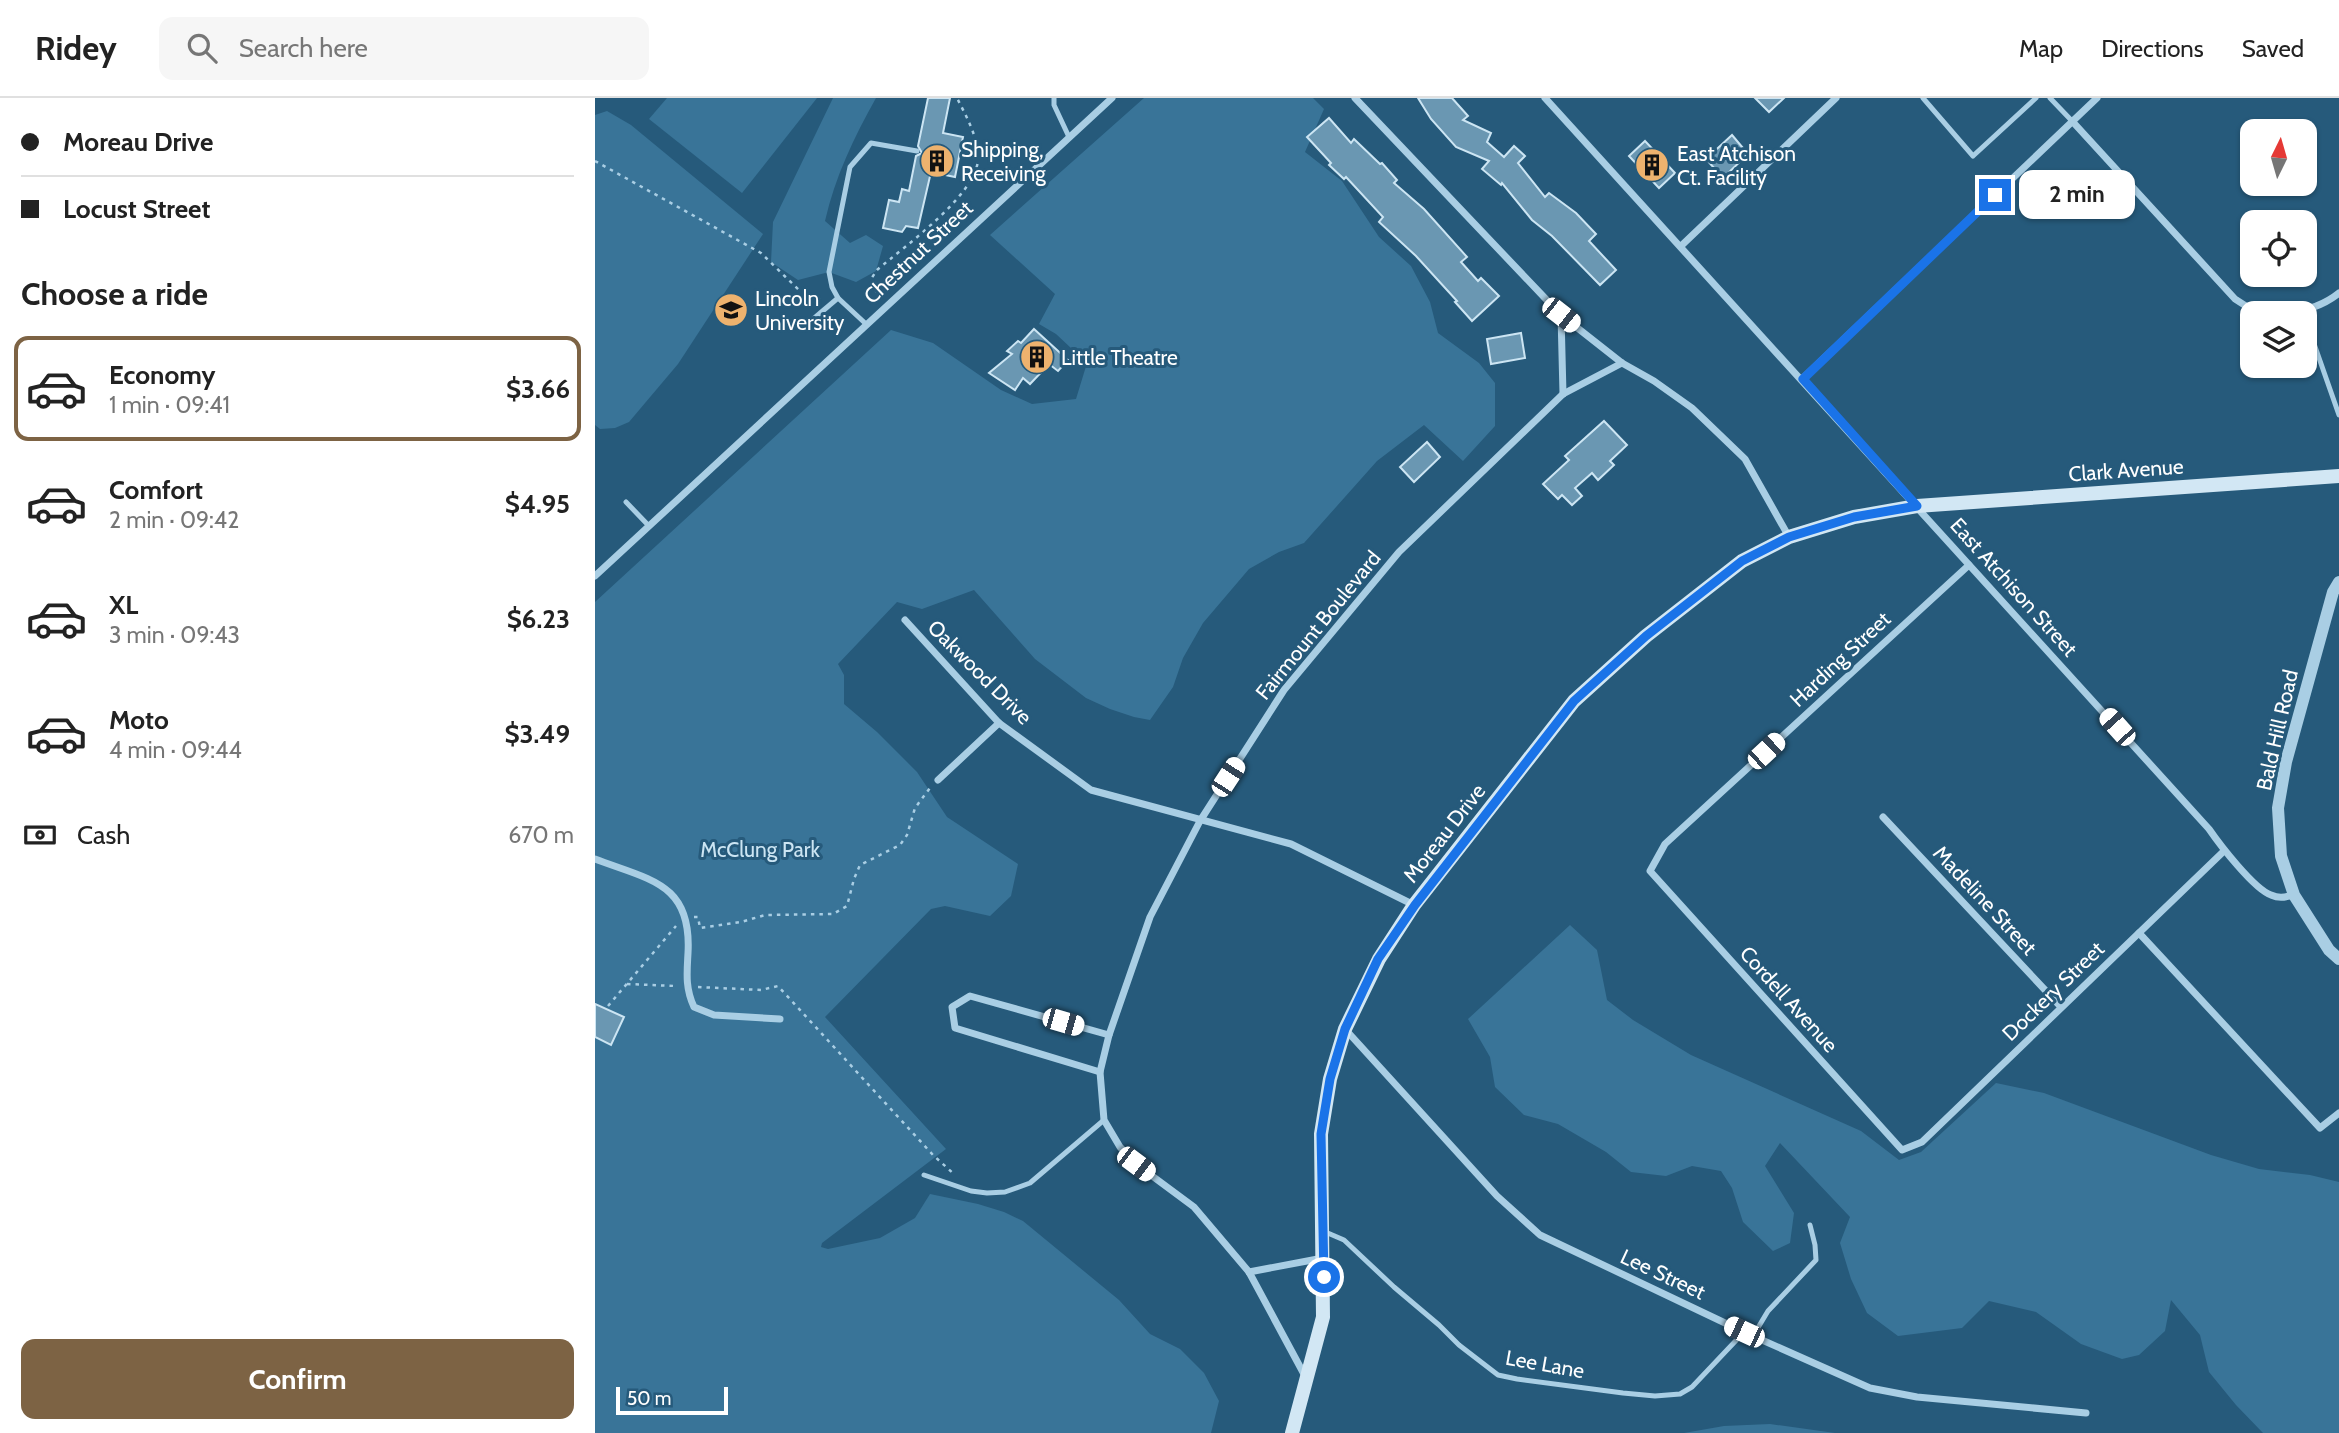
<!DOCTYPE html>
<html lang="en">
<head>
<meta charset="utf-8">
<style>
  body { margin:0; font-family:Cabin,sans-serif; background:#f6f6f6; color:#222; height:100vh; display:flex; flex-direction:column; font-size:26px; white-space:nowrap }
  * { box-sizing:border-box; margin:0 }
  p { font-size:23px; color:#767676 }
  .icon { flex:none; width:38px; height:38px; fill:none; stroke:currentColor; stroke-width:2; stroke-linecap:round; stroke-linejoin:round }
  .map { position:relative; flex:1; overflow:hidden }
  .sheet { display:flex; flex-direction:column; background:#fff; width:595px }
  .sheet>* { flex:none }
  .guide { display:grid; align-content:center; height:154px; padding:0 21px; background:#fff }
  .needle { width:46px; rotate:5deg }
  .controls { position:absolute; left:1645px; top:21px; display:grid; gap:14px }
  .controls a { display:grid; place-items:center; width:77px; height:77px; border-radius:14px; background:#fff; box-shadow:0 2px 5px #0004; font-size:35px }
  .scale { position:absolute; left:21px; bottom:18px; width:112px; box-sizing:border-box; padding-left:7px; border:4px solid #fff; border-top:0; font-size:19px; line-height:24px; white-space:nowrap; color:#fff; -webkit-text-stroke:5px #265a7b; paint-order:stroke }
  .end { position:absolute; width:32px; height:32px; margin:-16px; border:9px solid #1a73e8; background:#fff; box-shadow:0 0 0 4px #fff }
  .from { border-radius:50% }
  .bubble { position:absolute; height:49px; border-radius:14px; background:#fff; box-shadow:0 2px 5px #0004; font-size:23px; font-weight:800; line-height:49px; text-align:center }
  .car { position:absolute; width:21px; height:42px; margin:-21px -10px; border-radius:9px; box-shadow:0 0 5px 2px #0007; background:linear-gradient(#fff 24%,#345 0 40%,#fff 0 76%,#345 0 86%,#fff 0) }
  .guide b { display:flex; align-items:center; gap:24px; height:66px; font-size:26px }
  .guide b+b { border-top:2px solid #e0e0e0 }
  .guide i { width:18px; height:18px; background:#222 }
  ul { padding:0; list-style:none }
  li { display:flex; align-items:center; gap:21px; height:105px; margin:0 14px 10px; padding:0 7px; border:4px solid transparent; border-radius:14px }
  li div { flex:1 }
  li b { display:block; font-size:26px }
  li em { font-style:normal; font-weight:800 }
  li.selected { border-color:#7d6344 }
  li>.icon { width:63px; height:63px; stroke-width:1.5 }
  h2 { padding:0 21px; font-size:32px; line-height:84px }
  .pay { display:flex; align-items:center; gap:18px; height:77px; padding:0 21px; font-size:26px }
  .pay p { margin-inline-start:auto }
  .button { display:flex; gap:14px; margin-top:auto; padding:14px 21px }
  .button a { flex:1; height:80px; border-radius:14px; background:#7d6344; color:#fff; font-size:28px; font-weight:800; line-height:80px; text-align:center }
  header { display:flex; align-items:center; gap:42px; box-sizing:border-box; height:98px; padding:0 35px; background:#fff; border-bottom:2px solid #e0e0e0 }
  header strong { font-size:33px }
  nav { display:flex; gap:38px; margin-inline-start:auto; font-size:24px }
  .search { width:490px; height:63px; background:#f6f6f6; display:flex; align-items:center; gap:18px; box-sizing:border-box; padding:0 24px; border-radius:14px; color:#767676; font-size:26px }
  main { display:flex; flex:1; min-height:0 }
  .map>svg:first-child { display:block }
  .green { fill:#397498 }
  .building { fill:#6a97b2; stroke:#cce5f3; stroke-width:2 }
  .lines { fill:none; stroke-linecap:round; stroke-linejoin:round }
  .path { stroke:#a9cee4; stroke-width:2.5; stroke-dasharray:3.5 5; stroke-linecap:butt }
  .service { stroke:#a9cee4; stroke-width:5 }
  .minor { stroke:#a9cee4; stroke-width:7 }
  .tertiary { stroke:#a9cee4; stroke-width:12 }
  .secondary { stroke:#d2e7f4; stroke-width:14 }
  .route { stroke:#1a73e8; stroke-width:9 }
  .labels { text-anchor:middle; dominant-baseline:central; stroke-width:6; stroke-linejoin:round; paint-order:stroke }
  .poi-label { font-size:21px; fill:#fff; stroke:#265a7b; text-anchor:start }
  .street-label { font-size:21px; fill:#fff; stroke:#265a7b }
  .park-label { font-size:21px; fill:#cce5f3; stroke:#265a7b }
</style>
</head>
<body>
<header>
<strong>Ridey</strong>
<div class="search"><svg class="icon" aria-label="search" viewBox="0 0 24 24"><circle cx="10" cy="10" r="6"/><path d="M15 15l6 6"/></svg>Search here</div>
<nav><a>Map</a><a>Directions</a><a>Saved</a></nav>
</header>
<main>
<section class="sheet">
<div class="guide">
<b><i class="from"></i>Moreau Drive</b>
<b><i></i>Locust Street</b>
</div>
<h2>Choose a ride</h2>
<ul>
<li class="selected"><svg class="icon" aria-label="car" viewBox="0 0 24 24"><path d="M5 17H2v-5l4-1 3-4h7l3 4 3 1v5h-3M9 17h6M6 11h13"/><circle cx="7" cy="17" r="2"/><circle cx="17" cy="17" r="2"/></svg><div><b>Economy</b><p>1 min · 09:41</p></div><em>$3.66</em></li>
<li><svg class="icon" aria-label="car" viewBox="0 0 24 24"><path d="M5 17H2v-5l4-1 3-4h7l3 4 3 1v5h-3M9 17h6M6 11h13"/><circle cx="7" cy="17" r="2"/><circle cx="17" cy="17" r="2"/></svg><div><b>Comfort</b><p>2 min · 09:42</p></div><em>$4.95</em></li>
<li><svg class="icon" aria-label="car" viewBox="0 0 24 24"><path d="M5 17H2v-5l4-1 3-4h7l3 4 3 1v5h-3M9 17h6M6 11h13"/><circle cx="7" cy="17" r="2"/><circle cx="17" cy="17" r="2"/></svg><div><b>XL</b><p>3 min · 09:43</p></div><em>$6.23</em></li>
<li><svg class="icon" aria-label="car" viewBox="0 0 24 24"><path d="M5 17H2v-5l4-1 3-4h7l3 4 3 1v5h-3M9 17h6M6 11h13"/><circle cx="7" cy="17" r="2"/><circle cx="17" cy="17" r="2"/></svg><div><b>Moto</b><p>4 min · 09:44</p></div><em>$3.49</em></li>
</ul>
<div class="pay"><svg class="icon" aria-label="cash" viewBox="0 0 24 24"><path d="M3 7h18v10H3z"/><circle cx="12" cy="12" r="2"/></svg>Cash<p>670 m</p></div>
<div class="button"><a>Confirm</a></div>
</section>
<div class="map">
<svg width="1744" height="1335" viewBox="0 0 1744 1335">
  <rect width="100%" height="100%" fill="#265a7b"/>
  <!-- green -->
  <g class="green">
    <path d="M 72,0 L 222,0 L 147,95 L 54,21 Z"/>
    <path d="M 238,0 L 281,0 C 259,39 240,79 230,123 L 255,145 L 271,137 L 288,148 L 281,173 L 261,184 L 234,174 L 203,182 L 176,164 L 178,124 Z"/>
    <path d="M 549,0 L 718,0 L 729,11 L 710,54 L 747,83 L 784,139 L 816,168 L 835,204 L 843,235 L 884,265 L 900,285 L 900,328 L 868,363 L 829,327 L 782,363 L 709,445 L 684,454 L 654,471 L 608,525 L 588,560 L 578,589 L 555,622 L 539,619 L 515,611 L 491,600 L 440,561 L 379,492 L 327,511 L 302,504 L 243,566 L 249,577 L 249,606 L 282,634 L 322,674 L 352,719 L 423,766 L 416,798 L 395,818 L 350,808 L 336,811 L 230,919 L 351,1051 L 227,1145 L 226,1149 L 233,1151 L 285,1140 L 320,1120 L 335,1096 L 383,1106 L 409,1114 L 428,1123 L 524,1202 L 555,1236 L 585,1251 L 609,1275 L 624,1303 L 616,1335 L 0,1335 L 0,504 L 296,232 L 338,245 L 406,292 L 437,306 L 481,301 L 492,265 L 461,236 L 444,226 L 460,196 L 395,137 Z"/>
    <path d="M 12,13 L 36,27 L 168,136 L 83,266 L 34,324 L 20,330 L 5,331 L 0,327 L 0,17 Z"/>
    <path d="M 975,827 L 1002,852 L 1012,902 L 1038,922 L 1096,957 L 1266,1033 L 1304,1062 L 1326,1054 L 1401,985 L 1449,995 L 1616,1057 L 1664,1071 L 1715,1077 L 1744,1084 L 1744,1335 L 1668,1335 L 1641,1307 L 1614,1274 L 1605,1237 L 1576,1202 L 1570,1233 L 1544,1257 L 1527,1261 L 1486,1246 L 1441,1214 L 1394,1203 L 1367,1230 L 1303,1238 L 1272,1215 L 1256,1181 L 1245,1145 L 1255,1119 L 1185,1045 L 1170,1068 L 1199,1115 L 1195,1145 L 1178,1153 L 1148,1124 L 1137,1090 L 1126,1073 L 1097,1068 L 1071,1078 L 1036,1074 L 1011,1054 L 963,1026 L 929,1017 L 900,989 L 895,959 L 873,921 Z"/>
    <path d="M 1175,1326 L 1240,1335 L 1089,1335 L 1129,1328 Z"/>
  </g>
  <!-- building -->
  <g class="building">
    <path d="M 333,0 L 355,0 L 348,35 L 368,39 L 360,79 L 336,74 L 323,130 L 311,128 L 307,134 L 288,130 L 294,102 L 304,104 L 307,91 L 314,93 L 321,58 L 327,55 L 323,48 Z"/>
    <path d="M 823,0 L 857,0 L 873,18 L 868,22 L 896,35 L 892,44 L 909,59 L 919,48 L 930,58 L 923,65 L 950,99 L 954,95 L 981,115 L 1001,136 L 994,143 L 1021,172 L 1005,187 L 957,138 L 937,122 L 907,85 L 906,87 L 887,71 L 894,63 L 861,49 L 836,21 Z"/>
    <path d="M 1160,0 L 1189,0 L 1174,14 Z"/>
    <path d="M 734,20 L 756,45 L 759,41 L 785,66 L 787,65 L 802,82 L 799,85 L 829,111 L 872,159 L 866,164 L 883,183 L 886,180 L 904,198 L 877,223 L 860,204 L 862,203 L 821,158 L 784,124 L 788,119 L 751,79 L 749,81 L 734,67 L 736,65 L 712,39 Z"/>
    <path d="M 1137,37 L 1153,56 L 1128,80 L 1111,61 Z"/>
    <path d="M 1050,43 L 1080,75 L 1064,90 L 1034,58 Z"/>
    <path d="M 439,231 L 473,262 L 463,273 L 454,266 L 435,286 L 428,280 L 420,292 L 394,275 L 417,256 L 412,253 L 423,243 L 426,245 Z"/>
    <path d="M 926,235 L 930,260 L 896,266 L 892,241 Z"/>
    <path d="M 1009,323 L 1032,347 L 1015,363 L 1019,367 L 1003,382 L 997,375 L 980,390 L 987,398 L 977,407 L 967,397 L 963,401 L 948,386 L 974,362 L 970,358 Z"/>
    <path d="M 832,344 L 845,359 L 819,384 L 805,369 Z"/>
    <path d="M 0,906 L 29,919 L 16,947 L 0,939 Z"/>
  </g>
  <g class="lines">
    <!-- path -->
    <g class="path">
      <path d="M 0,63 L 166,155 L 206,194 L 225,202"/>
      <path d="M 282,194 L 277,187 L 276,181 L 282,172 C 310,148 380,98 383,62 C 384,40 371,18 362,0"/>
      <path d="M 99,819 L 103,819 L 105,830 L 146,824 L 170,817 L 238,816 L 252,808 L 259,781 L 265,767 L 305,747 L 312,737 L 320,710 L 335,690"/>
      <path d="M 32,886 L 81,888"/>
      <path d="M 103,889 L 166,892 L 183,888 L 338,1057 L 360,1077"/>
      <path d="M 13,908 L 81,828"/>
    </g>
    <!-- service -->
    <g class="service">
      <path d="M 459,0 L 459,7 L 474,39"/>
      <path d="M 1328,0 L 1378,58 L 1441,0"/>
      <path d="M 1455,0 L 1477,23"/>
      <path d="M 1710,220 L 1744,317"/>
      <path d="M 217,222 L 243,200"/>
      <path d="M 271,226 L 243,200 L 237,189 L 234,174 L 255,69 L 276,45 L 322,53"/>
      <path d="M 31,404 L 54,428"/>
      <path d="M 329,1077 L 376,1093 L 392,1095 L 410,1094 L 435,1085 L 509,1022"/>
      <path d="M 728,1133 L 749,1142 L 799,1189 L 844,1227 L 864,1247 L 903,1277 L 922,1281 L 1028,1295 L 1060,1298 L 1085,1296 L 1097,1289 L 1149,1234"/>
      <path d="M 1158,1238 L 1173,1213 L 1221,1162 L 1220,1147 L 1215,1127"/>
    </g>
    <!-- minor -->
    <g class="minor">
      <path d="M 760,0 L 966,217 L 1027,265 L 1059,283 L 1097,310 L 1150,361 L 1194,439"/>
      <path d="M 950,0 L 1614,731 C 1625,747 1659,791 1676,797 C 1685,801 1690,799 1699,797"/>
      <path d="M 1477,23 L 1640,201 C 1652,210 1663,214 1678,215"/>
      <path d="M 1086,148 L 1241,0"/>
      <path d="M 1691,215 C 1711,213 1728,208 1744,195"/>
      <path d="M 966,217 L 968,296"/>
      <path d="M 1207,281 L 1502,0"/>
      <path d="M 1374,467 L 1070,746 L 1055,773 L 1307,1052 L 1327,1044 L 1629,753"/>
      <path d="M 0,478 L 517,0"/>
      <path d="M 310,522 L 404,625 L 496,692 L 696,746 L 819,807"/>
      <path d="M 343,682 L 404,625"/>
      <path d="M 1288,719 L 1466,909"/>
      <path d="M 0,761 C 55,782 97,785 93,855 C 92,874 90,890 99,909 L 119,917 L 185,921"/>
      <path d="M 1544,835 L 1725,1030 L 1744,1015"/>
      <path d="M 750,931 L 902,1098 L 945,1137 L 1149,1234 L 1275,1290 L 1322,1299 L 1491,1315"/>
      <path d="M 505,974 L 360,930 L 357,909 L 375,898 L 514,937"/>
      <path d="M 654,1174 L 728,1160"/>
      <path d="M 710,1278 L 654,1174 L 599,1109 L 541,1066 L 525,1049 L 509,1022 L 505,974 L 514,937 L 555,819 L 605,723 L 689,592 L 804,454 L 968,296 L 1027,265"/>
    </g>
    <!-- tertiary -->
    <path class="tertiary" d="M 1744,484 L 1738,494 L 1691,664 L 1683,710 L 1686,758 L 1699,797 L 1734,852 L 1744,861"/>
    <!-- secondary -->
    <path class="secondary" d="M 697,1335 L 728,1219 L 726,1036 L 735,981 L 750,931 L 784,861 L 819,807 L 979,603 L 1051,538 L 1147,463 L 1194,439 L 1259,419 L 1322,408 L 1744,378"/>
  </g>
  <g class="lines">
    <!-- route -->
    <path class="route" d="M 729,1179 L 726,1036 L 735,981 L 750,931 L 783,861 L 820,807 L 979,603 L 1051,538 L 1147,463 L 1194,439 L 1259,419 L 1322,408 L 1208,281 L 1400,97"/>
  </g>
  <!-- icons -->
  <defs>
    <g id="building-disc" transform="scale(1.75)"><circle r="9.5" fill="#edb26e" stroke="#265a7b"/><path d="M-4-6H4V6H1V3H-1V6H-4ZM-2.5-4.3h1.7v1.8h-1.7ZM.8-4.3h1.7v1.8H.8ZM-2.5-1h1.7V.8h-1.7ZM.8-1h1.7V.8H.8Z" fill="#111"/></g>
    <g id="university-disc" transform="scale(1.75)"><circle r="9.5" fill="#edb26e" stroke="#265a7b"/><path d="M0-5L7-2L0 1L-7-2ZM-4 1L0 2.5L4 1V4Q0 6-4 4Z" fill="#111"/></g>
  </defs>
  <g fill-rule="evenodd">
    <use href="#building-disc" x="342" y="63"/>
    <use href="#building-disc" x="1057" y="67"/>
    <use href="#university-disc" x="136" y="212"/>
    <use href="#building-disc" x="442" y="259"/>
  </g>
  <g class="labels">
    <!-- poi labels -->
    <g class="poi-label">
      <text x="366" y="51">Shipping,<tspan x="366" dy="24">Receiving</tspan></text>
      <text x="1082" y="55">East Atchison<tspan x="1082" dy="24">Ct. Facility</tspan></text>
      <text x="160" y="200">Lincoln<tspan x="160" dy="24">University</tspan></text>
      <text x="466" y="259">Little Theatre</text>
    </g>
    <!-- street labels -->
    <g class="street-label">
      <text transform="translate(323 154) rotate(-43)">Chestnut Street</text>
      <text transform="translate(1531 372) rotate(-4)">Clark Avenue</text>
      <text transform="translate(1419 489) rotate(48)">East Atchison Street</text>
      <text transform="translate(723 527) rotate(-51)">Fairmount Boulevard</text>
      <text transform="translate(1245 561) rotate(-43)">Harding Street</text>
      <text transform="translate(385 574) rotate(45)">Oakwood Drive</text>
      <text transform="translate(1682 632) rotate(-77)">Bald Hill Road</text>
      <text transform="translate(849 735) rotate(-52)">Moreau Drive</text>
      <text transform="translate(1390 802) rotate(47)">Madeline Street</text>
      <text transform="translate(1458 893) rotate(-44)">Dockery Street</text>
      <text transform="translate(1194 901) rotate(48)">Cordell Avenue</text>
      <text transform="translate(1068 1176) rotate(25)">Lee Street</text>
      <text transform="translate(950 1266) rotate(10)">Lee Lane</text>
    </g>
    <!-- park labels -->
    <g class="park-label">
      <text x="165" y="751">McClung Park</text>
    </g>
  </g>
</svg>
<div class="controls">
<a><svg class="needle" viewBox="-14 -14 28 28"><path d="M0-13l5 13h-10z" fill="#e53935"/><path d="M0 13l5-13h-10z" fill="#767676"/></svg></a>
<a><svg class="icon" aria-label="locate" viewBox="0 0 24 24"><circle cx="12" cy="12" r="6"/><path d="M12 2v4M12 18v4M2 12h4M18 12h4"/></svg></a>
<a><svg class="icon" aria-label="layers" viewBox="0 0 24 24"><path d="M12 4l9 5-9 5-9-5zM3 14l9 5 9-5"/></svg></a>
</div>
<div class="scale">50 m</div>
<i class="end from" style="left:729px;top:1179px"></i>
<i class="end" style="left:1400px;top:97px"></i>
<div class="bubble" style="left:1424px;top:72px;width:116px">2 min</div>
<i class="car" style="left:966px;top:217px;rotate:128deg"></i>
<i class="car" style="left:1522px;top:629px;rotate:318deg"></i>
<i class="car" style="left:1171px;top:653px;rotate:47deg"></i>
<i class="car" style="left:633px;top:679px;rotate:33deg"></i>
<i class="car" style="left:468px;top:924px;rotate:106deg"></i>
<i class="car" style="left:541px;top:1066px;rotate:127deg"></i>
<i class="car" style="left:1149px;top:1234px;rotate:295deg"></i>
</div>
</main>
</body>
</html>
